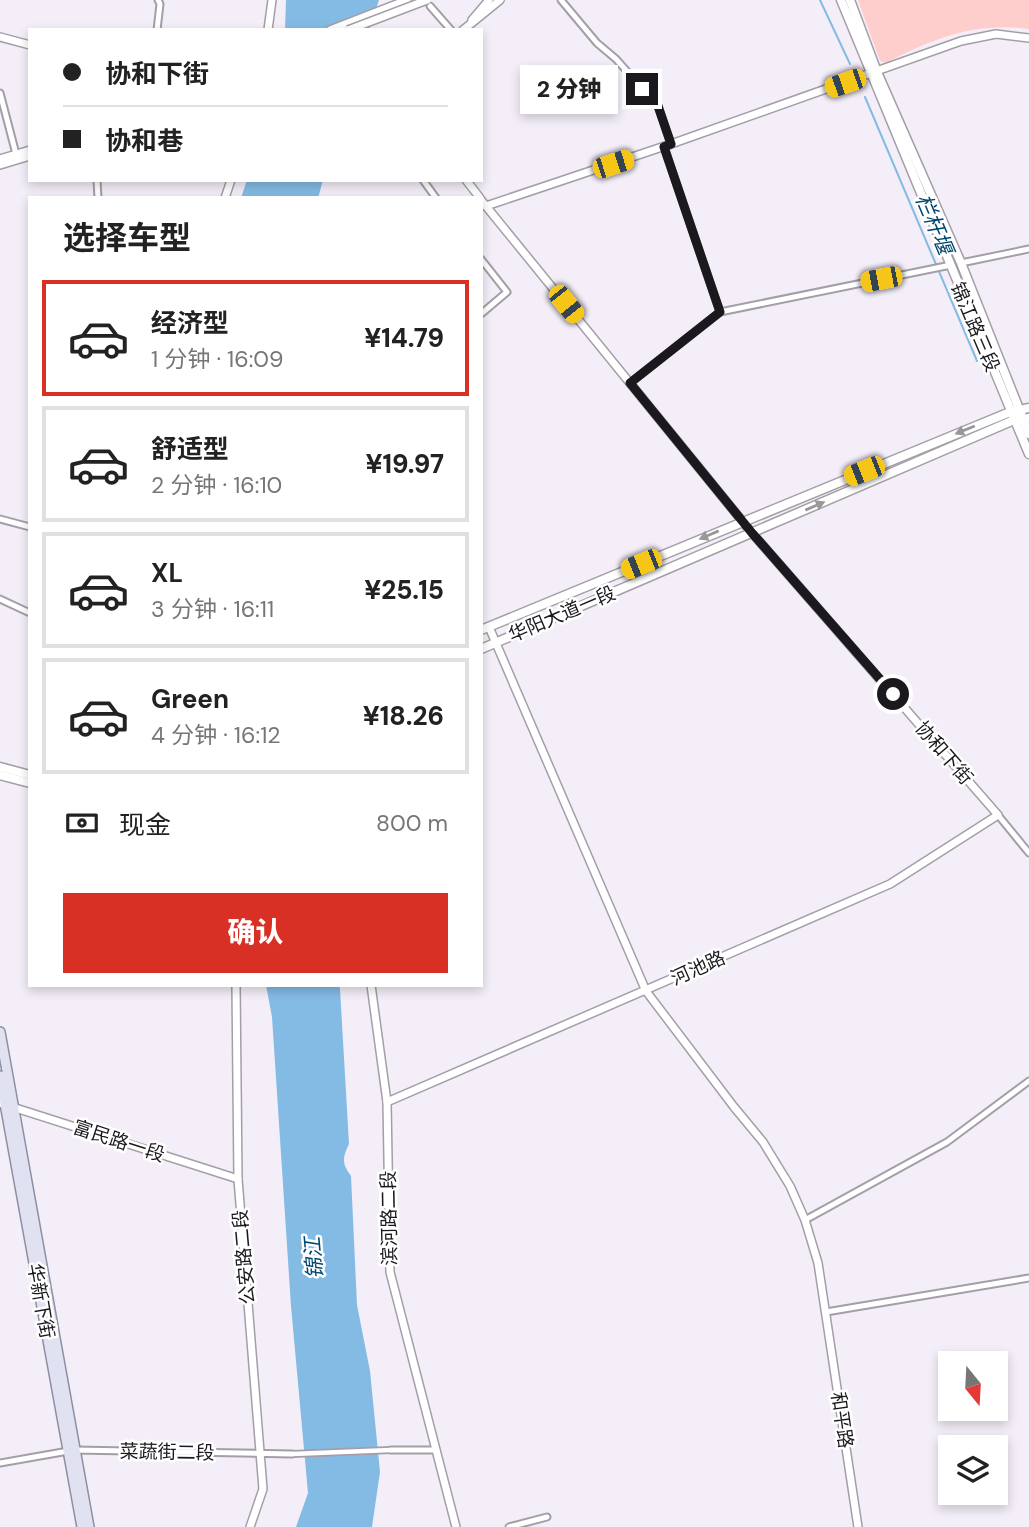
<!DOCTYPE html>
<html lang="zh">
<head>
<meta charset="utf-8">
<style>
  body { margin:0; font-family:"DM Sans","Noto Sans SC",sans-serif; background:#f2f2f2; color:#222; height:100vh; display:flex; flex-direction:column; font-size:26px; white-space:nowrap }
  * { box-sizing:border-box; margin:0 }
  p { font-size:23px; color:#767676 }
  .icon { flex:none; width:38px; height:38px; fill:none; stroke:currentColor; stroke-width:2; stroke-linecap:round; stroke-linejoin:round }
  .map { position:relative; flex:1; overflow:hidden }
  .panel { position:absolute; left:28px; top:196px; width:455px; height:791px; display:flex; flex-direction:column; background:#fff; border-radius:0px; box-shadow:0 4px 10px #0003 }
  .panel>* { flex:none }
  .banner { position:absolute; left:28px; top:28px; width:455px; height:154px; border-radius:0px; box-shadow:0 4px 10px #0003; display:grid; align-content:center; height:154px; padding:0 35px; background:#fff }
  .needle { width:46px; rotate:162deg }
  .buttons { position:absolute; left:938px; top:1351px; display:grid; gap:14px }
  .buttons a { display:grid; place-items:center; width:70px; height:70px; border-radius:0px; background:#fff; box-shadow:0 4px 10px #0003; font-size:35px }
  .end { position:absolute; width:32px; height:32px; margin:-16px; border:9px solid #1b191d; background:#fff; box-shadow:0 0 0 4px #fff }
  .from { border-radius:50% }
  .bubble { position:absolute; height:49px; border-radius:0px; background:#fff; box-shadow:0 4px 10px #0003; font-size:23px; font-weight:800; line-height:49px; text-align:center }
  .car { position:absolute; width:21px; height:42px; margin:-21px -10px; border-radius:9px; box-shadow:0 0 5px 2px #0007; background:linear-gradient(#f5c518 24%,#345 0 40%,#f5c518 0 76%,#345 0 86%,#f5c518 0) }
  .banner b { display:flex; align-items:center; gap:24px; height:66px; font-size:26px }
  .banner b+b { border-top:2px solid #e0e0e0 }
  .banner i { width:18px; height:18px; background:#222 }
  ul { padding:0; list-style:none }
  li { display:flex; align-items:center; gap:21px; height:116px; margin:0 14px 10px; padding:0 21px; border:4px solid #e0e0e0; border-radius:0px }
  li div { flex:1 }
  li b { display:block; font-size:26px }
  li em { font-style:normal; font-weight:800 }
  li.current { border-color:#d93025 }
  li>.icon { width:63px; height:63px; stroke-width:1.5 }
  h2 { padding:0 35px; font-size:32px; line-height:84px }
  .pay { display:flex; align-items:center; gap:18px; height:77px; padding:0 35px; font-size:26px }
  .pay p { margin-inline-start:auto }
  .cta { display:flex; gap:14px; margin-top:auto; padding:14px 35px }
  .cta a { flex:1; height:80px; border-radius:0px; background:#d93025; color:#fff; font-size:28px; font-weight:800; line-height:80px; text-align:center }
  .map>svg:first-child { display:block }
  .green { fill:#fdcecc }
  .water { fill:#84bbe5 }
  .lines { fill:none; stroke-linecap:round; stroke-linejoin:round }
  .stream { stroke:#84bbe5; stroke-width:2 }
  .pedestrian-casing { stroke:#a49ea7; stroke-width:8 }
  .minor-casing { stroke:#a49ea7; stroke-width:9 }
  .tertiary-casing { stroke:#a49ea7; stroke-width:10 }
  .secondary-casing { stroke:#a49ea7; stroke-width:11 }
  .primary-casing { stroke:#8d8fa2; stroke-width:12 }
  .pedestrian { stroke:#fff; stroke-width:4.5 }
  .minor { stroke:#fff; stroke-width:5 }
  .tertiary { stroke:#fff; stroke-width:7 }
  .secondary { stroke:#fff; stroke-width:8 }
  .primary { stroke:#e0e2f2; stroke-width:9 }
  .tertiary-bridge-casing { stroke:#a49ea7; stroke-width:10; stroke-linecap:butt }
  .tertiary-bridge { stroke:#fff; stroke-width:7 }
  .oneway { fill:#989899 }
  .route { stroke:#1b191d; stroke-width:9 }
  .labels { text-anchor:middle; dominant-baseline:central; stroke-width:5; stroke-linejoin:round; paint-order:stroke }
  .street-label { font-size:19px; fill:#1b191d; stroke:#fff }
  .water-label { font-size:21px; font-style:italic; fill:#00476f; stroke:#fff }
</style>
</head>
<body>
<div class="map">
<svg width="1029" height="1527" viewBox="0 0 1029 1527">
  <rect width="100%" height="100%" fill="#f4eef8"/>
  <!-- green -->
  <path class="green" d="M 858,0 L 1029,0 L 1029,29 C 975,22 934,38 886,63 L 880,61 Z"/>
  <!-- water -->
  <g class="water">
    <path d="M 286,0 L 379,0 L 369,30 L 285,30 Z"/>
    <path d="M 247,180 L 323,180 L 318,198 L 241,198 Z"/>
    <path d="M 266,985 L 339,985 L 340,989 L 349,1144 C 342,1158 342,1164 351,1176 L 357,1305 L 370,1371 L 380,1472 L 372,1527 L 296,1527 L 308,1493 L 291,1306 L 272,1017 Z"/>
  </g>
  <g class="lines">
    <!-- stream -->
    <g class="stream">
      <path d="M 820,0 L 850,64"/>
      <path d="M 865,97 L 977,361"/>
    </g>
    <!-- pedestrian casing -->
    <g class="pedestrian-casing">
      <path id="pedestrian" d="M 292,1454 L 391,1450"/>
    </g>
    <!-- minor casing -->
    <g class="minor-casing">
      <g id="minor">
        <path d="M 561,0 L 597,43 L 616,59 L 658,106 L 671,144"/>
        <path d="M 430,6 L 451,30"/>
        <path d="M 157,30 L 160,4 L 158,0"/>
        <path d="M 0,93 L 16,154"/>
        <path d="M 664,147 L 720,312"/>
        <path d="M 97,180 L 98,198"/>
        <path d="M 423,180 L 436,198"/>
        <path d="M 481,259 L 507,292 L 481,314"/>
        <path d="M 961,263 L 1029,249"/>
        <path d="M 630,383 L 720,312 L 951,265"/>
        <path d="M 0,519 L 30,527"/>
        <path d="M 0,599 L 30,613"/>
        <path d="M 998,815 L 1029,853"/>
        <path d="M 805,1220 L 947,1142 L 1029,1081"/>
        <path d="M 826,1312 L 1029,1278"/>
        <path d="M 391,1450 L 436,1450"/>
        <path d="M 0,1463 L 74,1450 L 292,1454"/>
        <path d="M 509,1527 L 547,1517"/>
      </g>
    </g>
    <!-- tertiary casing -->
    <g class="tertiary-casing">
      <g id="tertiary">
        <path d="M 472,20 L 489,0"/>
        <path d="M 268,30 L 272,0"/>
        <path d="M 330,30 L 407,0"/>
        <path d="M 463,30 L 500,0"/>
        <path d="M 0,37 L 30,45"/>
        <path d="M 0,159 L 30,150"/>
        <path d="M 0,165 L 30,156"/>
        <path d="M 466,180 L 480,198"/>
        <path d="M 225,198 L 231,180"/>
        <path d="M 486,206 L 671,144 L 961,41 L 996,34 L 1029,38"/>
        <path d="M 489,627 L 646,991 L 734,1107 L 763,1142 L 790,1186 L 805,1220 L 818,1263 L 858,1527"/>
        <path d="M 236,985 L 238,1179 L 263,1489 L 250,1527"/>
        <path d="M 371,985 L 387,1102 L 390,1272 L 456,1527"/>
        <path d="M 387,1102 L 890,884 L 998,815 L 752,533 L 481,200"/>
        <path d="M 0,1103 L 238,1179"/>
      </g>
    </g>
    <!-- secondary casing -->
    <g class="secondary-casing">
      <g id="secondary">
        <path d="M 841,0 L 1029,454"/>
        <path d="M 850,0 L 877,72 L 961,263 L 1029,434"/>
        <path d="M 481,630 L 1010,412 L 1029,408"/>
        <path d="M 481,649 L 1014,420 L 1029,418"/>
        <path d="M 0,767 L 30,775"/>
        <path d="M 0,775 L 30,783"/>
      </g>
    </g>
    <!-- primary casing -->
    <g class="primary-casing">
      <g id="primary">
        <path d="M 0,1032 L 89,1527"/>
        <path d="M 0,1076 L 82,1527"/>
      </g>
    </g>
    <!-- pedestrian -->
    <use href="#pedestrian" class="pedestrian"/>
    <!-- minor -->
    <use href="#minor" class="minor"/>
    <!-- tertiary -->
    <use href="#tertiary" class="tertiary"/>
    <!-- secondary -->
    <use href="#secondary" class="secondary"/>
    <!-- primary -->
    <use href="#primary" class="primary"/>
    <!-- tertiary-bridge casing -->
    <g class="tertiary-bridge-casing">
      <path id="tertiary-bridge" d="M 348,30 L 427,0"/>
    </g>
    <!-- tertiary-bridge -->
    <use href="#tertiary-bridge" class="tertiary-bridge"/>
  </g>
  <!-- one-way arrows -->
  <defs><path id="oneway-solid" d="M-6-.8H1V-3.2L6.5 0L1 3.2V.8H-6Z" transform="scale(1.75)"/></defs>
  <g class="oneway">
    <use href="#oneway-solid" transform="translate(965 430) rotate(158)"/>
    <use href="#oneway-solid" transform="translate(815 506) rotate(-23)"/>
    <use href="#oneway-solid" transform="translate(709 535) rotate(157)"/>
  </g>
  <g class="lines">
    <!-- route -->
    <path class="route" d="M 642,89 L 658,106 L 671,144 L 664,147 L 720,312 L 630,383 L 752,533 L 893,694"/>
  </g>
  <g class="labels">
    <!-- street labels -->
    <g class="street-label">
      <text transform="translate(975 327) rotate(67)">锦江路三段</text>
      <text transform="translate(562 614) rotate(-23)">华阳大道一段</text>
      <text transform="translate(944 753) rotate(49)">协和下街</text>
      <text transform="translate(698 968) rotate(-24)">河池路</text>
      <text transform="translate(119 1141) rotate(18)">富民路一段</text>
      <text transform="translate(389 1218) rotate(-91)">滨河路二段</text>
      <text transform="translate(244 1257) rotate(-95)">公安路二段</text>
      <text transform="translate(41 1301) rotate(80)">华新下街</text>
      <text transform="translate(842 1420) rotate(82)">和平路</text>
      <text transform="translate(167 1452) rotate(1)">菜蔬街二段</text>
    </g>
    <!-- water labels -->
    <g class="water-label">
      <text transform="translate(934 224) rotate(67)">栏杆堰</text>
      <text transform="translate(314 1258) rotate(-95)">锦江</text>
    </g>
  </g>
</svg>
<div class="buttons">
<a><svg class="needle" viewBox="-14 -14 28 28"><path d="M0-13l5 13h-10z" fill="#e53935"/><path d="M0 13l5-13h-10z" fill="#767676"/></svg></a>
<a><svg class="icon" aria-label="layers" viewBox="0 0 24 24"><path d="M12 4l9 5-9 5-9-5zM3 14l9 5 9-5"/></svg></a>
</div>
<i class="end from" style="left:893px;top:694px"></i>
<i class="end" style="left:642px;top:89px"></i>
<div class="bubble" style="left:520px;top:65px;width:98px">2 分钟</div>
<i class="car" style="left:845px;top:83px;rotate:251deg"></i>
<i class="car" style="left:613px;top:164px;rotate:72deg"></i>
<i class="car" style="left:881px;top:279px;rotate:259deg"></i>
<i class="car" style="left:566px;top:304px;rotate:141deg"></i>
<i class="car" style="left:864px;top:471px;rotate:248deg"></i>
<i class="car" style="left:641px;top:564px;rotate:248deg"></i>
<div class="banner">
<b><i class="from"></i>协和下街</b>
<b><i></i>协和巷</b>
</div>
<section class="panel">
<h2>选择车型</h2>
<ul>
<li class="current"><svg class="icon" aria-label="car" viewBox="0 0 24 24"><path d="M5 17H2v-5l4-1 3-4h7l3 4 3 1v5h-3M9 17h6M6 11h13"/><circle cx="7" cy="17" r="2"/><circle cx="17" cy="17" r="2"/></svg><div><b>经济型</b><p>1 分钟 · 16:09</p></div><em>¥14.79</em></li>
<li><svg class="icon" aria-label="car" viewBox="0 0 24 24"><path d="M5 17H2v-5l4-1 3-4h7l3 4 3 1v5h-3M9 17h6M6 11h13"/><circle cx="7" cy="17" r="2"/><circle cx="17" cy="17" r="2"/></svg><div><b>舒适型</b><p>2 分钟 · 16:10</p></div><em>¥19.97</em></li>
<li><svg class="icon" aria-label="car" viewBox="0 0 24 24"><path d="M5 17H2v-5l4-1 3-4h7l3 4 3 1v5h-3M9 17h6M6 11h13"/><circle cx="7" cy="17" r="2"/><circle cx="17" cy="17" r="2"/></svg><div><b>XL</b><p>3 分钟 · 16:11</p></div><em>¥25.15</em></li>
<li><svg class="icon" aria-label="car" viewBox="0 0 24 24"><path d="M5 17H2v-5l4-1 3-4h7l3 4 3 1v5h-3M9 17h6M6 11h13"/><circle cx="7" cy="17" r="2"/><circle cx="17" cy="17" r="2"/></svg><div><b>Green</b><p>4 分钟 · 16:12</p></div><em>¥18.26</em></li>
</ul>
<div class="pay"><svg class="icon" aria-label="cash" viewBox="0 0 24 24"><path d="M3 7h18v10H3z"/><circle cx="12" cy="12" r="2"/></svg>现金<p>800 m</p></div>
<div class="cta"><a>确认</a></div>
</section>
</div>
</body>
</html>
